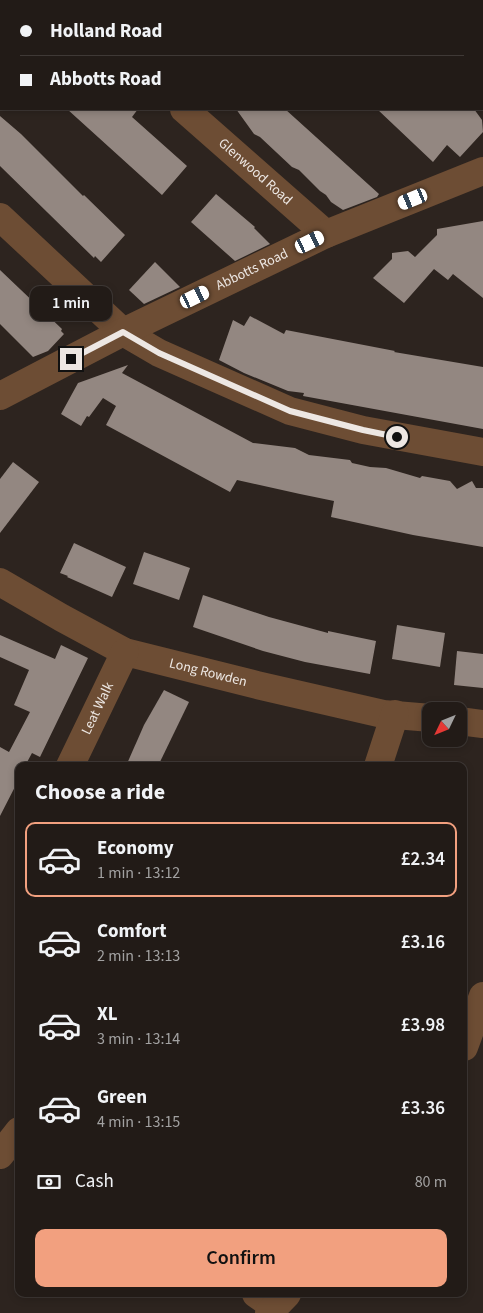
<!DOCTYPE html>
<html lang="en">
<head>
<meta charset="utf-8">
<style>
  body { margin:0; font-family:"Source Sans 3",sans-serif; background:#2a2420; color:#f1f3f6; height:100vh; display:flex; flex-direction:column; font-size:19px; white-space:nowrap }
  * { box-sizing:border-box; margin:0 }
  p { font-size:16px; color:#a2a1a1 }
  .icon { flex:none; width:28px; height:28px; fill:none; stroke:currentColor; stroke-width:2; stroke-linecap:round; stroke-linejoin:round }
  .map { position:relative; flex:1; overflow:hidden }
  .drawer { position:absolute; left:15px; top:762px; width:452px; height:535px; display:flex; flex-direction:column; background:#221b17; border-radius:10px; box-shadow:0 2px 8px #0003,0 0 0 1px #3f3936 }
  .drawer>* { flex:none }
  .top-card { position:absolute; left:0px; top:0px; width:484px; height:110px; box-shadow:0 2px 8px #0003,0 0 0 1px #3f3936; display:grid; align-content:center; height:110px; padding:0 20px; background:#221b17 }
  .needle { width:32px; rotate:227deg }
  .tools { position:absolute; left:422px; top:702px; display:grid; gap:10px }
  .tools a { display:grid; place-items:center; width:45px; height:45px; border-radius:10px; background:#221b17; box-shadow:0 2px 8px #0003,0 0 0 1px #3f3936; font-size:25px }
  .end { position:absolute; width:22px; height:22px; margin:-11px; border:6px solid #ede7e3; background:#111; box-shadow:0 0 0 2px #111 }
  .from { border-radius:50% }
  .bubble { position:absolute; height:35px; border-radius:10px; background:#221b17; box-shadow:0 2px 8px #0003,0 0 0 1px #3f3936; font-size:16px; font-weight:600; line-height:35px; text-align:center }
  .car { position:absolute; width:15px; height:30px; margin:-15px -8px; border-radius:6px; box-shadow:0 0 4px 1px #0007; background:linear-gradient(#fff 24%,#345 0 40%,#fff 0 76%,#345 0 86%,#fff 0) }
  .top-card b { display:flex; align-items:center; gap:18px; height:48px; font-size:19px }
  .top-card b+b { border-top:1px solid #3f3936 }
  .top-card i { width:12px; height:12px; background:#f1f3f6 }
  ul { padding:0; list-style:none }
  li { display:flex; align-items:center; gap:15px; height:75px; margin:0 10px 8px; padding:0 10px; border:2px solid transparent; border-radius:10px }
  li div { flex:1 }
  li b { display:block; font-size:19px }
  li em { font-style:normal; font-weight:600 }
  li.active { border-color:#f2a07f }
  li>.icon { width:45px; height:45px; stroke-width:1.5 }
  h2 { padding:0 20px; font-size:22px; line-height:60px }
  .pay { display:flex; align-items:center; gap:12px; height:55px; padding:0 20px; font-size:19px }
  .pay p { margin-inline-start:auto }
  .cta { display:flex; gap:10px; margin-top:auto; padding:10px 20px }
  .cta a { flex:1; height:58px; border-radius:10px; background:#f2a07f; color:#111; font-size:20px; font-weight:600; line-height:58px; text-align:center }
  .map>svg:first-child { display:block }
  .building { fill:#938781 }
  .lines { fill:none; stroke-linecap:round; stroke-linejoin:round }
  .street { stroke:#6d4d34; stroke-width:28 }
  .route { stroke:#ede7e3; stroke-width:6 }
  .labels { text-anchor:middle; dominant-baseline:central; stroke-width:5; stroke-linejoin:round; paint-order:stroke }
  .street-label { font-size:14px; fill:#ede7e3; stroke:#2d241f }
</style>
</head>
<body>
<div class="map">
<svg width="483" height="1313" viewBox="0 0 483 1313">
  <rect width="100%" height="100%" fill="#2d241f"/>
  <!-- building -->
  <g class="building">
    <path d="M 67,109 L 138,109 L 132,117 L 187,166 L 162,195 Z"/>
    <path d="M 236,109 L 285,109 L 379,194 L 377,197 L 343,210 L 331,202 L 326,195 L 320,191 L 299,170 L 292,167 L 260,137 L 254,134 Z"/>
    <path d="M 377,109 L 474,109 L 482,120 L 483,132 L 460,157 L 447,145 L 433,162 Z"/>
    <path d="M 0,116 L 21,134 L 83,196 L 84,195 L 125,235 L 101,262 L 95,256 L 94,258 L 0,166 Z"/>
    <path d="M 216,194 L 255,227 L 254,228 L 270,244 L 235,261 L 191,222 Z"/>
    <path d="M 483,221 L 483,298 L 453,274 L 448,280 L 434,269 L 404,303 L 373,278 L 392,259 L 392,253 L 408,251 L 415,257 L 437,235 L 437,229 Z"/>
    <path d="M 155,262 L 180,287 L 144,304 L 129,290 Z"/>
    <path d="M 0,270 L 62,329 L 61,331 L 64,334 L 48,351 L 33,357 L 0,324 Z"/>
    <path d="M 250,316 L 284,334 L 286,330 L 395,351 L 394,352 L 483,367 L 483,429 L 303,396 L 304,393 L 288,391 L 244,373 L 219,360 L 233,320 L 244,326 Z"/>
    <path d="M 128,365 L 122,373 L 253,443 L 295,448 L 309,455 L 350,460 L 352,463 L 370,467 L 386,468 L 420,478 L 422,476 L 450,481 L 457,489 L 472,481 L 476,488 L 483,488 L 483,547 L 413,535 L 331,517 L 334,501 L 300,494 L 237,480 L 230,492 L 106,425 L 116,406 L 103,398 L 89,417 L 87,416 L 81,426 L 61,414 L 78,383 Z"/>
    <path d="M 13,462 L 39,482 L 0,533 L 0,479 Z"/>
    <path d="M 74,543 L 126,567 L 112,597 L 67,577 L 68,576 L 60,573 Z"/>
    <path d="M 144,552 L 190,568 L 179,600 L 133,584 Z"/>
    <path d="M 203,595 L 269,617 L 328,633 L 328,631 L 376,641 L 370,674 L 305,662 L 263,651 L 193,627 Z"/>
    <path d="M 397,625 L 445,633 L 440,667 L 392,659 Z"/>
    <path d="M 0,635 L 55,659 L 61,645 L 88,658 L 40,757 L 32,753 L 25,766 L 19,766 L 19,779 L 0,816 L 0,747 L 9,752 L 30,712 L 14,705 L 29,670 L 0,657 Z"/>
    <path d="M 457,651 L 483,654 L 483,688 L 454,685 Z"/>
    <path d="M 164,690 L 189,702 L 158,766 L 126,766 L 144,725 Z"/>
  </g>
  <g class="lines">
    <!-- street -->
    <g class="street">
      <path d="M 408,0 L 410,1"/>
      <path d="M 482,65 L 483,65"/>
      <path id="s1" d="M 184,109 L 326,234"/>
      <path d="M 0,217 L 123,332 L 159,353 L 290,411 L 363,430 L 483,452"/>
      <path id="s2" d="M 0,396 L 123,332 L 326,234 L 483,171"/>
      <path id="s3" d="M 0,582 L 62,618 L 125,652 L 257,685 L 383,714 L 431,718"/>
      <path d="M 459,721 L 483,724"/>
      <path id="s4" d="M 70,766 L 125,652"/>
      <path d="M 378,766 L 395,714"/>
      <path d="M 464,1047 L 483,996"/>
      <path d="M 0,1155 L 19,1131"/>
      <path d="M 256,1294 L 275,1307"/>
      <path d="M 269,1313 L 287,1294"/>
    </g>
  </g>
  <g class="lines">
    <!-- route -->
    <path class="route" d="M 71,359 L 123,332 L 159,353 L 290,411 L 363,430 L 397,437"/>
  </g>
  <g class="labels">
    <!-- street labels -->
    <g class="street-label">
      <text stroke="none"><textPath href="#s1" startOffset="95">Glenwood Road</textPath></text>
      <text stroke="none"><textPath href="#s2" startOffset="282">Abbotts Road</textPath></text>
      <text stroke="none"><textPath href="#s3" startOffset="229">Long Rowden</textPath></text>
      <text stroke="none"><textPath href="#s4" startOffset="64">Leat Walk</textPath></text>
    </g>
  </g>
</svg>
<div class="tools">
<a><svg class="needle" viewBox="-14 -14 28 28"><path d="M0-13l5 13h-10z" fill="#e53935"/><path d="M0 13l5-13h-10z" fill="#a2a1a1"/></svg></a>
</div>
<i class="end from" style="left:397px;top:437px"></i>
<i class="end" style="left:71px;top:359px"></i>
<div class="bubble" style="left:30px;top:286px;width:82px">1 min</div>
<i class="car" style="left:413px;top:199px;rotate:248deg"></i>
<i class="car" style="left:310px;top:242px;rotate:64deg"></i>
<i class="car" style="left:195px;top:297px;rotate:64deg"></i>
<div class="top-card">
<b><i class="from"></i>Holland Road</b>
<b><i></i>Abbotts Road</b>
</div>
<section class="drawer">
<h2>Choose a ride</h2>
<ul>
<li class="active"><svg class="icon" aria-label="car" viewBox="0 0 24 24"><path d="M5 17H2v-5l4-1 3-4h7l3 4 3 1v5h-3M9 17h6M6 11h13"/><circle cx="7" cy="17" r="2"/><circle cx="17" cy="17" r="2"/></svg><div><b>Economy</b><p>1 min · 13:12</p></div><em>£2.34</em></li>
<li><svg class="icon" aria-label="car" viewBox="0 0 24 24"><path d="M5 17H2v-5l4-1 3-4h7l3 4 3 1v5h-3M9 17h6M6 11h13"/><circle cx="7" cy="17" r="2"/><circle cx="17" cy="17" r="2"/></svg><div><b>Comfort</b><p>2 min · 13:13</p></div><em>£3.16</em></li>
<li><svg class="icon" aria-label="car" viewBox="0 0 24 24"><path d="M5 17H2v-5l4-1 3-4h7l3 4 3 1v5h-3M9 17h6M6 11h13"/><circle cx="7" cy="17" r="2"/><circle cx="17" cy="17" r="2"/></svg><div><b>XL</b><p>3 min · 13:14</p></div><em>£3.98</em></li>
<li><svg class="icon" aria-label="car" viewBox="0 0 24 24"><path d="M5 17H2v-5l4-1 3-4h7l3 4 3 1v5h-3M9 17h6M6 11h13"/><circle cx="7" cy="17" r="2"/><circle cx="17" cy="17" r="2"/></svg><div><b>Green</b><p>4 min · 13:15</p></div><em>£3.36</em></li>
</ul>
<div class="pay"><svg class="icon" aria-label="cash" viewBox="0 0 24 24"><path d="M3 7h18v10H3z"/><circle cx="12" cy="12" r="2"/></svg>Cash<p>80 m</p></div>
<div class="cta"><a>Confirm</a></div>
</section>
</div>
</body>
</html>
